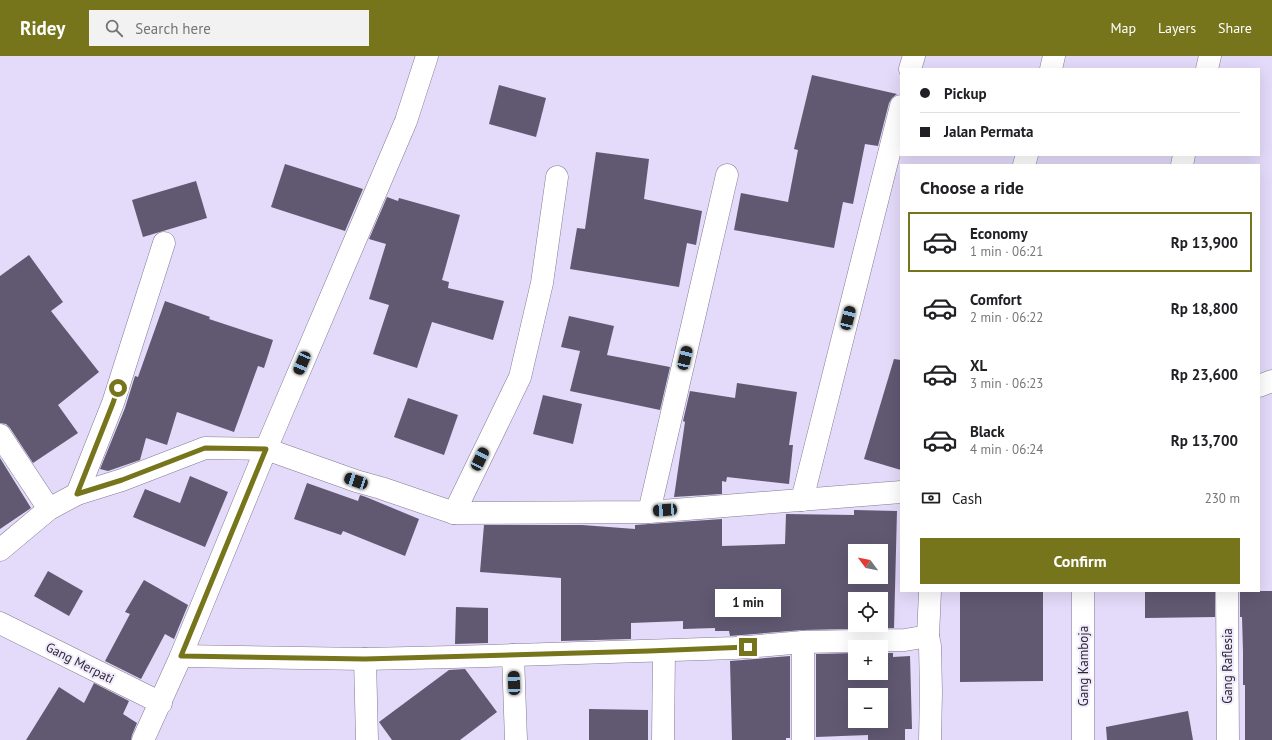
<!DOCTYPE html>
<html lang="en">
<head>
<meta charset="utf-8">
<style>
  body { margin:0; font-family:"PT Sans",sans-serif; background:#f2f2f2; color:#202124; height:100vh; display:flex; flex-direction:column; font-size:15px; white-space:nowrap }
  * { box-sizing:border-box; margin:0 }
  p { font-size:13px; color:#757577 }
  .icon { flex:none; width:22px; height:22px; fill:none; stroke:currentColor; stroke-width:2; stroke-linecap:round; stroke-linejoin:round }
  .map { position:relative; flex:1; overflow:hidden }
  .panel { position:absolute; left:900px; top:108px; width:360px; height:428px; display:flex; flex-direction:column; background:#fff; border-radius:0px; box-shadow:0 4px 16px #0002 }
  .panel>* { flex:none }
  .banner { position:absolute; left:900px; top:12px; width:360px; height:88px; border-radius:0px; box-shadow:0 4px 16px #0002; display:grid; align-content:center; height:88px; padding:0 20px; background:#fff }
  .needle { width:26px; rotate:302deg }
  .fabs { position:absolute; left:848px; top:488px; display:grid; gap:8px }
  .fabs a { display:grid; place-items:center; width:40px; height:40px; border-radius:0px; background:#fff; box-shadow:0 4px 16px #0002; font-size:20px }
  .end { position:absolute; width:18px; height:18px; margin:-9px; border:5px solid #76751b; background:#fff; box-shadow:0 0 0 2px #fff }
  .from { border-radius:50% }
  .bubble { position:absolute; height:28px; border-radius:0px; background:#fff; box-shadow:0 4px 16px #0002; font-size:13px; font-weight:600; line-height:28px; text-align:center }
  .car { position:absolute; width:12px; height:24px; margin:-12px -6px; border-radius:5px; box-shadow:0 0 3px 1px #0007; background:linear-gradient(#222 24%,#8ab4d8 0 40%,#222 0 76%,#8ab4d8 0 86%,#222 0) }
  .banner b { display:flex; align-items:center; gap:14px; height:38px; font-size:15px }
  .banner b+b { border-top:1px solid #e0e0e0 }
  .banner i { width:10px; height:10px; background:#202124 }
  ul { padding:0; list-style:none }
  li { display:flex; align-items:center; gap:12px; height:60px; margin:0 8px 6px; padding:0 12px; border:2px solid transparent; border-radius:0px }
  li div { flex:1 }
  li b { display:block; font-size:15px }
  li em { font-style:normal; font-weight:600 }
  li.active { border-color:#76751b }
  li>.icon { width:36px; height:36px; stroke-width:1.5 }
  h2 { padding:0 20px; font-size:18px; line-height:48px }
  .pay { display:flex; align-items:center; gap:10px; height:44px; padding:0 20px; font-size:15px }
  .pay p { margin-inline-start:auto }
  .cta { display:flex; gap:8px; margin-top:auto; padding:8px 20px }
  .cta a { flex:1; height:46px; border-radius:0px; background:#76751b; color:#fff; font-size:16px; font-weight:600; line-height:46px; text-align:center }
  header { display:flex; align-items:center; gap:24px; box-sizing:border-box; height:56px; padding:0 20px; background:#76751b; color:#fff }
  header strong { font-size:19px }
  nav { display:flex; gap:22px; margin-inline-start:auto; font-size:14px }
  .search { width:280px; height:36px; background:#f2f2f2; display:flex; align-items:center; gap:10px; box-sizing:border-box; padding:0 14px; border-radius:0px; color:#757577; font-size:15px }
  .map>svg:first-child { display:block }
  .building { fill:#615872; fill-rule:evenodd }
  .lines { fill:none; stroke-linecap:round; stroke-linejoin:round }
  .street-casing { stroke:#837a96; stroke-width:23 }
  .street { stroke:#fff; stroke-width:22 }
  .route { stroke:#76751b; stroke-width:5 }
  .labels { text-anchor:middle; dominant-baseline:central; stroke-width:4; stroke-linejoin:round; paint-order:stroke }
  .street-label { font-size:13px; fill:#2b2833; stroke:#f0eafc }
</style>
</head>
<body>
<header>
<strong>Ridey</strong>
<div class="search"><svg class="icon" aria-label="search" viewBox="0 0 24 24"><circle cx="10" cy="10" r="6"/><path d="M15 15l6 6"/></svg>Search here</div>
<nav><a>Map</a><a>Layers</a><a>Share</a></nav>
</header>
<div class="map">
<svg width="1272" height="684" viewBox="0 0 1272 684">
  <rect width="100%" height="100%" fill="#e4daf9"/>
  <!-- building -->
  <g class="building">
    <path d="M 812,19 L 897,38 L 892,42 L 889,47 L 878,90 L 865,88 L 853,148 L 843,146 L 834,192 L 734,174 L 741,137 L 788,146 L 798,94 L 794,93 Z"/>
    <path d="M 499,29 L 546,42 L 536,81 L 489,68 Z"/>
    <path d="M 596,96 L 649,103 L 644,143 L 702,155 L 696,189 L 687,187 L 679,231 L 570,213 L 577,172 L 585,173 Z"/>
    <path d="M 285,108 L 363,133 L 345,175 L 271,151 Z"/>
    <path d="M 196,125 L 207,162 L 143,181 L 132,144 Z"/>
    <path d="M 387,141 L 398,145 L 399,142 L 460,159 L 442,224 L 449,226 L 448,232 L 504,245 L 493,284 L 432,266 L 417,312 L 373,298 L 389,249 L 369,243 L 386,188 L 369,183 Z"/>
    <path d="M 29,199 L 63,246 L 51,255 L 99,316 L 58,349 L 78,377 L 33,407 L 10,372 L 6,368 L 0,367 L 0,220 Z"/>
    <path d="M 165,245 L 210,261 L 209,263 L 273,284 L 264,312 L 258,310 L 234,376 L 177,356 L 167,389 L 146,382 L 140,404 L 108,415 L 100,413 L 125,352 L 135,320 L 138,321 Z"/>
    <path d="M 569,260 L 614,270 L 607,299 L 670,311 L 660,354 L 570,335 L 580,295 L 561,291 Z"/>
    <path d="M 894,303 L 901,304 L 901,414 L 864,403 Z"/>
    <path d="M 737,327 L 797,336 L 789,389 L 793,389 L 789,428 L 727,421 L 726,426 L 722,425 L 722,438 L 674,441 L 685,366 L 683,365 L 690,335 L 735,342 Z"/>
    <path d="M 543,339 L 582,348 L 573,388 L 533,378 Z"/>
    <path d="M 408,342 L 458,359 L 444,399 L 394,381 Z"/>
    <path d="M 0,402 L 31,452 L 0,473 Z"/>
    <path d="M 190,420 L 228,436 L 205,491 L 133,461 L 145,433 L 180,447 Z"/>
    <path d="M 307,427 L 358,445 L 360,439 L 366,441 L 419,463 L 405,500 L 343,475 L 341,479 L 294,463 Z"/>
    <path d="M 854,454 L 897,455 L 894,572 L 803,574 L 730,580 L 729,575 L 715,575 L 715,572 L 683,573 L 683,565 L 631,567 L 631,583 L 561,585 L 561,522 L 480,516 L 484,469 L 582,469 L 635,473 L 635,469 L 722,463 L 722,490 L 785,488 L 786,458 L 854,459 ZM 855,495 L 881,495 L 881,521 L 855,521 ZM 855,543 L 881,543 L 881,569 L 855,569 Z"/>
    <path d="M 48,515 L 83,535 L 69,560 L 34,540 Z"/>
    <path d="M 144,524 L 188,549 L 174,583 L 165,578 L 141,623 L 105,605 L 130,558 L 125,556 Z"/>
    <path d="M 960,535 L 1043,535 L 1043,625 L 960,626 Z"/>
    <path d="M 1145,535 L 1215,535 L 1215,561 L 1145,562 Z"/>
    <path d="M 1240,535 L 1272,535 L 1272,684 L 1245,684 L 1245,629 L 1243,629 L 1243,596 L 1242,561 L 1240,561 Z"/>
    <path d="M 456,551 L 488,552 L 488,587 L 455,588 Z"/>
    <path d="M 855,597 L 855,617 L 881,617 L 881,597 L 893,597 L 893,601 L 910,600 L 912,673 L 905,673 L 905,684 L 868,684 L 868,679 L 816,681 L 816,598 ZM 855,639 L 881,639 L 881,665 L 855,665 Z"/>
    <path d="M 790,600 L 790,682 L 786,682 L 786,684 L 732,684 L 730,605 Z"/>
    <path d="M 465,613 L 497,656 L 460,684 L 392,684 L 379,666 L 449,614 Z"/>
    <path d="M 94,627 L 129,645 L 123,658 L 137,667 L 132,679 L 131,684 L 26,684 L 59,631 L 84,647 Z"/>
    <path d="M 589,653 L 648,654 L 648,684 L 589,684 Z"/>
    <path d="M 1188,655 L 1193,684 L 1107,684 L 1106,671 Z"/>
  </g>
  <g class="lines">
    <!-- street casing -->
    <g class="street-casing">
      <g id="street">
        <path d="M 910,13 L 914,0"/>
        <path d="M 1051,13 L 1054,0"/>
        <path d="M 1207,13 L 1210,0"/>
        <path d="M 1024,109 L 1027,99"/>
        <path d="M 1182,109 L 1184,99"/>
        <path d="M 1259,330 L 1272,325"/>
        <path d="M 0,379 L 49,453"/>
        <path d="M 77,438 L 113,347 L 164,187"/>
        <path d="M 802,444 L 901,50"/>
        <path d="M 649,456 L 727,119"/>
        <path d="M 454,457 L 520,321 L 542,227 L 557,121"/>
        <path d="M 0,494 L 49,453 L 77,438 L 122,424 L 205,392 L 266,393 L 356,425 L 381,432 L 454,457 L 649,456 L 901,436"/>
        <path d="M 930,535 L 928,580 L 930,590 L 931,636 L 930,684"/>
        <path d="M 1083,535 L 1083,684"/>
        <path d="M 1227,535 L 1228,684"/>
        <path d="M 0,567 L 161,647"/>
        <path d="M 513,599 L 516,684"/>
        <path d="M 181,600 L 365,603 L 453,601 L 735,592 L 803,586 L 905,584 L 928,580"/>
        <path d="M 365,603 L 367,684"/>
        <path d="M 143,684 L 181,600 L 266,393 L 406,65 L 427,0"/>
        <path d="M 663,684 L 664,595"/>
        <path d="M 803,684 L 803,586"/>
      </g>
    </g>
    <!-- street -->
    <use href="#street" class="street"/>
  </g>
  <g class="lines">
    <!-- route -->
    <path class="route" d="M 118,332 L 113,347 L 77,438 L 122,424 L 205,392 L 266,393 L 181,600 L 365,603 L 649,595 L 748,591"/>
  </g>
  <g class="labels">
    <!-- street labels -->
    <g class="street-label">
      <text transform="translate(80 607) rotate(27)">Gang Merpati</text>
      <text transform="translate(1083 610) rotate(-90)">Gang Kamboja</text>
      <text transform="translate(1227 610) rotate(-90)">Gang Raflesia</text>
    </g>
  </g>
</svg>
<div class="fabs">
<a><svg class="needle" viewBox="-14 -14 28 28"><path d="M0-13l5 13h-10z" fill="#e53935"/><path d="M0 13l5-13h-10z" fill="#757577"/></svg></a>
<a><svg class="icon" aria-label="locate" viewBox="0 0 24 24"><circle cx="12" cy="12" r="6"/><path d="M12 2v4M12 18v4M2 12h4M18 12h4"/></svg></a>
<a>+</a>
<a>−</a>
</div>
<i class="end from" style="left:118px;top:332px"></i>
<i class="end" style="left:748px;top:591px"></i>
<div class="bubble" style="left:715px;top:533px;width:66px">1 min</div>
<i class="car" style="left:848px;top:262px;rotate:14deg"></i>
<i class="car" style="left:685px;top:302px;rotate:13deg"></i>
<i class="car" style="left:302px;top:307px;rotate:203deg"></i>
<i class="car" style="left:480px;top:403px;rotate:26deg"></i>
<i class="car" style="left:356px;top:425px;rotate:289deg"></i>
<i class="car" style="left:665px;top:454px;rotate:266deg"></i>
<i class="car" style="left:514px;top:627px;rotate:358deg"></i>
<div class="banner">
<b><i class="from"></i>Pickup</b>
<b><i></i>Jalan Permata</b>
</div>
<section class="panel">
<h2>Choose a ride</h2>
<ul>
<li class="active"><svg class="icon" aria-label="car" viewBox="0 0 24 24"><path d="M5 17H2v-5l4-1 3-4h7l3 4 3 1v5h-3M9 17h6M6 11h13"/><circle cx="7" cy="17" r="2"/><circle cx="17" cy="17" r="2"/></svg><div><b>Economy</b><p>1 min · 06:21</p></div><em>Rp 13,900</em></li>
<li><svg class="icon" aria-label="car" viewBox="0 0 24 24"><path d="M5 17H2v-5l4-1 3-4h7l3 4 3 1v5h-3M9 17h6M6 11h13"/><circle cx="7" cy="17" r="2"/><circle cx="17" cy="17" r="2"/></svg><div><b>Comfort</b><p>2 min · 06:22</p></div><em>Rp 18,800</em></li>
<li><svg class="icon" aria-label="car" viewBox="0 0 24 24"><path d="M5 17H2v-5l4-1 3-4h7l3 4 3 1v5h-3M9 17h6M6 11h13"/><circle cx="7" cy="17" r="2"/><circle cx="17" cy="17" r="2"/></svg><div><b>XL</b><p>3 min · 06:23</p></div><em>Rp 23,600</em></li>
<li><svg class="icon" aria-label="car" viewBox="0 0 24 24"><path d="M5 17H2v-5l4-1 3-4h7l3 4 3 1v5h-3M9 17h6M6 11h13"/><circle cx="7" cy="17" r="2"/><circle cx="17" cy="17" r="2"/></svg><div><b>Black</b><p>4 min · 06:24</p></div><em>Rp 13,700</em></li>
</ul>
<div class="pay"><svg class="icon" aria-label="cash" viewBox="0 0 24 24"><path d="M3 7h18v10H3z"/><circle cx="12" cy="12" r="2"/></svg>Cash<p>230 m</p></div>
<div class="cta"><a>Confirm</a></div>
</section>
</div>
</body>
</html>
